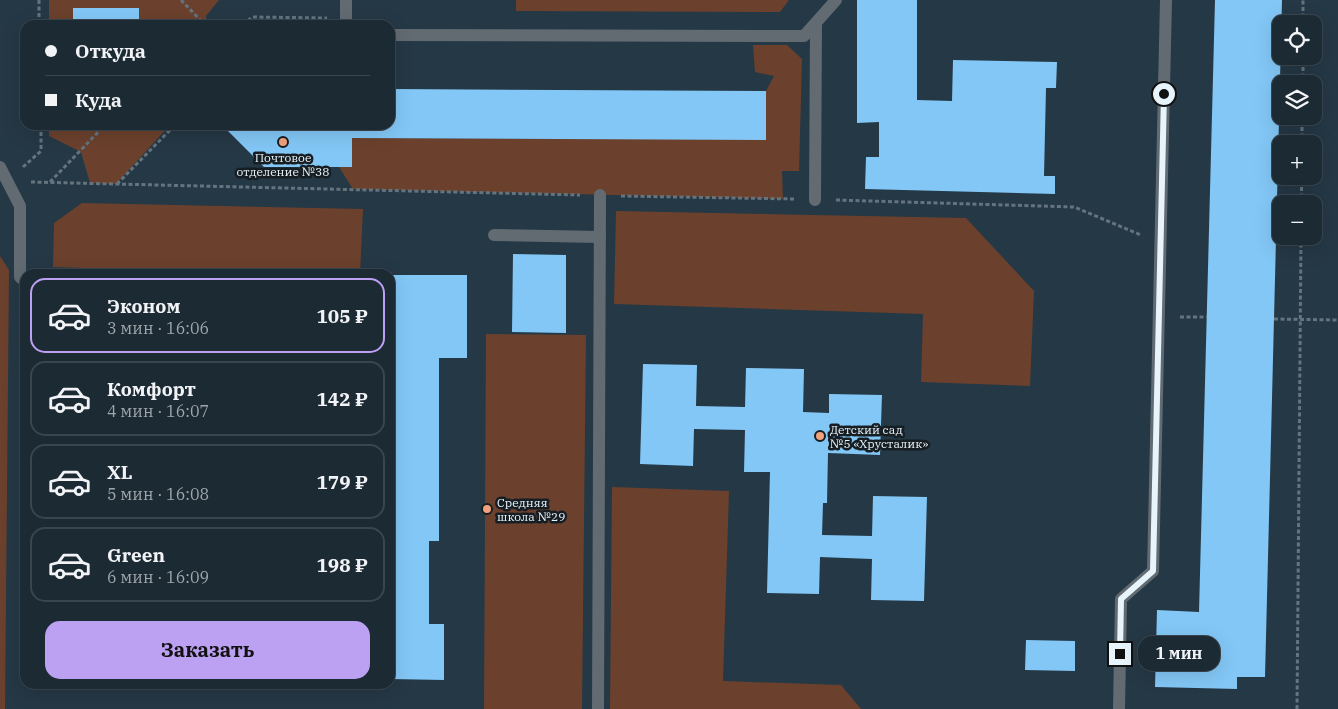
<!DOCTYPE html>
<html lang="ru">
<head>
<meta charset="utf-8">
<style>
  body { margin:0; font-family:"IBM Plex Serif",serif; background:#293640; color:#f1f3f6; height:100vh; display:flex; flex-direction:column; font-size:19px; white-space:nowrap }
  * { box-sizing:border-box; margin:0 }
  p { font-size:16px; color:#a0a7ac }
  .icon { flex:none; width:28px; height:28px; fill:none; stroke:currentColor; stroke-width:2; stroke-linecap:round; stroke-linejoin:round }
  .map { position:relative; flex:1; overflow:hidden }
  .details { position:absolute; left:20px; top:269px; width:375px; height:420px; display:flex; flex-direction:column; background:#1c2a34; border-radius:15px; box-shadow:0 5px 20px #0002,0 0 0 1px #3a464f }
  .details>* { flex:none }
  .guide { position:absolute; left:20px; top:20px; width:375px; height:110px; border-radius:15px; box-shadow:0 5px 20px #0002,0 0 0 1px #3a464f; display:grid; align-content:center; height:110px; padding:0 25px; background:#1c2a34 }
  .fabs { position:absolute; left:1272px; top:15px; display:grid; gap:10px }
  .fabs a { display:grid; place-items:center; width:50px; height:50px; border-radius:10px; background:#1c2a34; box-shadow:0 5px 20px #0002,0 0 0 1px #3a464f; font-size:25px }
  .end { position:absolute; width:22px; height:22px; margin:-11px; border:6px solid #e8f4fc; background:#111; box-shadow:0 0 0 2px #111 }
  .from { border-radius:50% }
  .bubble { position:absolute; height:35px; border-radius:15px; background:#1c2a34; box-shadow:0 5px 20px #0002,0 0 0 1px #3a464f; font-size:16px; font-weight:700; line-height:35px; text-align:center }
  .guide b { display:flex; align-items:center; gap:18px; height:48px; font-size:19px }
  .guide b+b { border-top:1px solid #3a464f }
  .guide i { width:12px; height:12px; background:#f1f3f6 }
  ul { padding:9px 0 0; list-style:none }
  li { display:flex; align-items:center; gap:15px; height:75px; margin:0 10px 8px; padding:0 15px; border:2px solid #3a464f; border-radius:15px }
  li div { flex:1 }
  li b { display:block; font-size:19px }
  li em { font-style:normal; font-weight:700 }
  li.on { border-color:#bca0f2 }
  li>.icon { width:45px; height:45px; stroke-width:1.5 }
  .primary-button { display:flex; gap:10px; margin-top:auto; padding:10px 25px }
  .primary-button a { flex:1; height:58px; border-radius:15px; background:#bca0f2; color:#111; font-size:20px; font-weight:700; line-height:58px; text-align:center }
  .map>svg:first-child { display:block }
  .green { fill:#6b412d }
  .building { fill:#83c7f6 }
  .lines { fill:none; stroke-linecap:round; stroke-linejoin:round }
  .path { stroke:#63747f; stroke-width:3; stroke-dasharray:4 2.5; stroke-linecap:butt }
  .service { stroke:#626b72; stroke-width:12 }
  .route { stroke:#e8f4fc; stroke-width:6 }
  .poi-dot { fill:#f1a17c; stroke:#161e24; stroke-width:2 }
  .labels { text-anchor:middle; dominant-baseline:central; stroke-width:5; stroke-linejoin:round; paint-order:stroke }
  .poi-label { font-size:12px; fill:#e8f4fc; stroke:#161e24; text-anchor:start }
</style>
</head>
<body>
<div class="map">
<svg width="1338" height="709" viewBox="0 0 1338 709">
  <rect width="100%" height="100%" fill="#253845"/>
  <!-- green -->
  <g class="green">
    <path d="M 49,0 L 219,0 L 206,16 L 207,25 L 49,25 Z"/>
    <path d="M 516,0 L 789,0 L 780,12 L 516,11 Z"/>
    <path d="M 753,45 L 787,45 L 802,59 L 799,171 L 782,171 L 783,199 L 353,189 L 339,167 L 352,167 L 352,138 L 766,139 L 766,91 L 774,76 L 755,72 Z"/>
    <path d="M 49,125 L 170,125 L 116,184 L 90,183 L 81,152 L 49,136 Z"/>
    <path d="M 82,203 L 363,209 L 360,274 L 274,274 L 53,267 L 54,223 Z"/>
    <path d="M 616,211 L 966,218 L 1034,291 L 1030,386 L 921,382 L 923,314 L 614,304 Z"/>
    <path d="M 0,256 L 9,270 L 5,709 L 0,709 Z"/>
    <path d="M 486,334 L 586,335 L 582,709 L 484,709 Z"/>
    <path d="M 612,487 L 729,491 L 723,681 L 841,685 L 861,709 L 610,709 Z"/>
  </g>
  <!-- building -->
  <g class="building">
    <path d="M 857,0 L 917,0 L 917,100 L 952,101 L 953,60 L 1057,62 L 1056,88 L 1046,88 L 1044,176 L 1055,176 L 1055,194 L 865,189 L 866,157 L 879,157 L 879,122 L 857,123 Z"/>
    <path d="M 1215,0 L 1282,0 L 1265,677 L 1237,677 L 1237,689 L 1155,687 L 1157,610 L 1199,612 Z"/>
    <rect x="73" y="8" width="66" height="17"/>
    <path d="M 390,89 L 766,91 L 766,140 L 352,138 L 352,167 L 264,167 L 222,125 L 390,125 Z"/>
    <path d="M 513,254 L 566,255 L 566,333 L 512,332 Z"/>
    <path d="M 390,275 L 467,275 L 467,358 L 439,358 L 439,541 L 429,541 L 429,624 L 444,624 L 444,680 L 390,679 Z"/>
    <path d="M 643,364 L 697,365 L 696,406 L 745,407 L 746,368 L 804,369 L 803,412 L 829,413 L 829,394 L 882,395 L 880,455 L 828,453 L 827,503 L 823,503 L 822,535 L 872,536 L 873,496 L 927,497 L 924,601 L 871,600 L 872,559 L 820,557 L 819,594 L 767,593 L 770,472 L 744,472 L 745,430 L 694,429 L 693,466 L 640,464 Z"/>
    <path d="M 1026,640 L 1075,641 L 1075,671 L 1025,670 Z"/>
  </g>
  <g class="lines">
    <!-- path -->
    <g class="path">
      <path d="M 39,0 L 39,25"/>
      <path d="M 181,0 L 205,25"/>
      <path d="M 1303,24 L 1303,0"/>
      <path d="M 243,25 L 252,17 L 327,18"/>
      <path d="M 1303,84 L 1303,56"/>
      <path d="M 1302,144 L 1302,116"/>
      <path d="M 23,167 L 41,151 L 41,125"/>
      <path d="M 31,182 L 580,195"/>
      <path d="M 50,182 L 105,125"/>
      <path d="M 117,184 L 175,125"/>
      <path d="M 621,196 L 795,199"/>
      <path d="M 836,200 L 1074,207 L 1141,235"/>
      <path d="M 1301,204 L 1302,176"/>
      <path d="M 1180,317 L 1207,317"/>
      <path d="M 1274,319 L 1338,320"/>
      <path d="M 1297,709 L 1301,236"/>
    </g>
    <!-- service -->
    <g class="service">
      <path d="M 346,0 L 346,25"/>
      <path d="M 390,35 L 804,36 L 836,0"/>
      <path d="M 0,167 L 20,206 L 20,277 L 25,281"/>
      <path d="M 815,200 L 816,23"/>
      <path d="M 494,235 L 600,237"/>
      <path d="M 598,709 L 600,195"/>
      <path d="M 1119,709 L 1121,599 L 1153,571 L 1166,0"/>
    </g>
  </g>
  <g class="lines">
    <!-- route -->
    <path class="route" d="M 1120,654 L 1121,599 L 1153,571 L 1164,94"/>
  </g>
  <!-- markers -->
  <g class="poi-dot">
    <circle cx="283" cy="142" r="5"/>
    <circle cx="820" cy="436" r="5"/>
    <circle cx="487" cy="509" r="5"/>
  </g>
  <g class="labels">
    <!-- poi labels -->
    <g class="poi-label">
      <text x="283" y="157" text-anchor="middle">Почтовое<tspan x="283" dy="14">отделение №38</tspan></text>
      <text x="830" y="429">Детский сад<tspan x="830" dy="14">№5 «Хрусталик»</tspan></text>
      <text x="497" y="502">Средняя<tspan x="497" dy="14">школа №29</tspan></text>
    </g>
  </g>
</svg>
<div class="fabs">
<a><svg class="icon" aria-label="locate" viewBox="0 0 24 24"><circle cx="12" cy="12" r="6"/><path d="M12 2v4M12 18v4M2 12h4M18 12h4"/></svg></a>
<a><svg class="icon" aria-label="layers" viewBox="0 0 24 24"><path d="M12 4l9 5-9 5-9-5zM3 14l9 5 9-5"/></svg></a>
<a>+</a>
<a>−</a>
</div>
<i class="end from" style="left:1164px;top:94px"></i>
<i class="end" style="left:1120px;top:654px"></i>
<div class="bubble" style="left:1138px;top:636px;width:82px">1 мин</div>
<div class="guide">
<b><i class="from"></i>Откуда</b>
<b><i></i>Куда</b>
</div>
<section class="details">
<ul>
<li class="on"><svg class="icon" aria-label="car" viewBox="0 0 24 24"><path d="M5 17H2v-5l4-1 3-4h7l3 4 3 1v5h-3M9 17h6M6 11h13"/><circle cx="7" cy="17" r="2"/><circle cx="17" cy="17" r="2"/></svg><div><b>Эконом</b><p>3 мин · 16:06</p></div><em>105 ₽</em></li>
<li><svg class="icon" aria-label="car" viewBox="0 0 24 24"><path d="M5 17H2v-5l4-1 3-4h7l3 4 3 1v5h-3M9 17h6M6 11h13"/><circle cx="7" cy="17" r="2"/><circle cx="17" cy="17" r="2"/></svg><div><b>Комфорт</b><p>4 мин · 16:07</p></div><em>142 ₽</em></li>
<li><svg class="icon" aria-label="car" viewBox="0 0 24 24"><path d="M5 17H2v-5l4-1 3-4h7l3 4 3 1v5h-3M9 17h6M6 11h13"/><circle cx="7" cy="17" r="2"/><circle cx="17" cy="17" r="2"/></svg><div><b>XL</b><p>5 мин · 16:08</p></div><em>179 ₽</em></li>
<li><svg class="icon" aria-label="car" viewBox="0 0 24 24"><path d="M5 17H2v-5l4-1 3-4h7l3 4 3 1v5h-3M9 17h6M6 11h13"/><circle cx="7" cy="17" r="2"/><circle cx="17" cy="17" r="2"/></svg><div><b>Green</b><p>6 мин · 16:09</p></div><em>198 ₽</em></li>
</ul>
<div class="primary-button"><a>Заказать</a></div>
</section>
</div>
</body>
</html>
